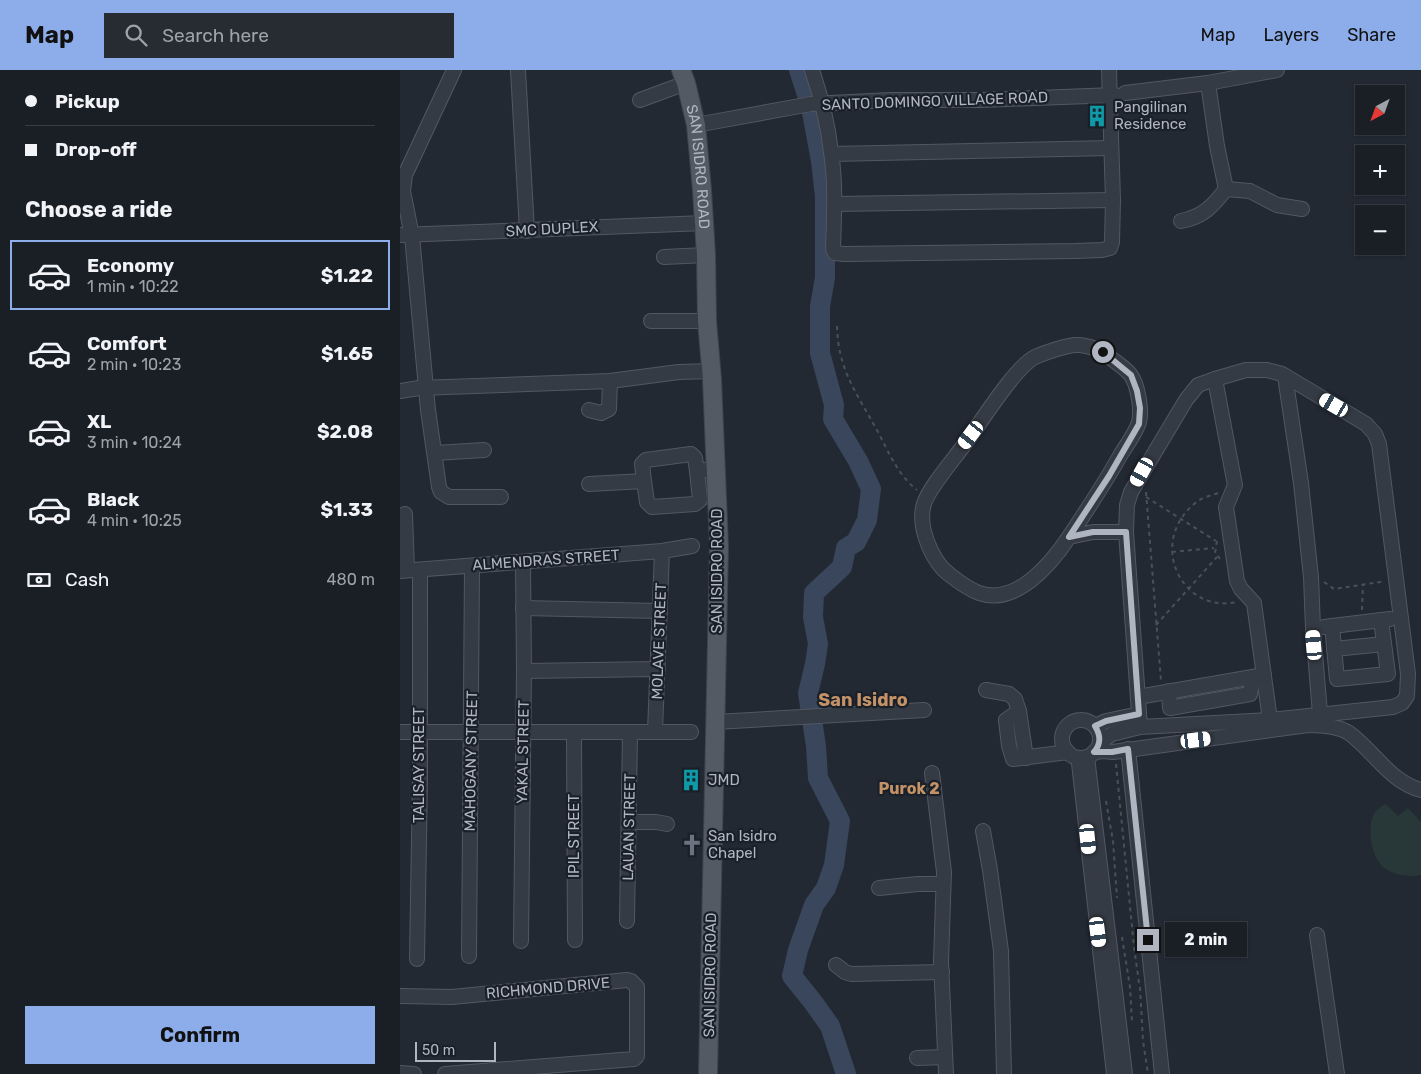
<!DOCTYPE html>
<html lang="en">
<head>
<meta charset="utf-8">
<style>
  body { margin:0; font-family:Rubik,sans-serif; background:#272c32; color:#f1f3f6; height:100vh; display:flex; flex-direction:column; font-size:19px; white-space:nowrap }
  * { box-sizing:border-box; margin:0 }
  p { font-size:16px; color:#9fa2a7 }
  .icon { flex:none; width:28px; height:28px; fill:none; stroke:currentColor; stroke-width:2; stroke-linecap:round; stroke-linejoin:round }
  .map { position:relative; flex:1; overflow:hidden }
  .side { display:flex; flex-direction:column; background:#1a1f26; width:400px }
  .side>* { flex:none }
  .top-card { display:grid; align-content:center; height:110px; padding:0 25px; background:#1a1f26 }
  .needle { width:32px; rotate:221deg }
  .buttons { position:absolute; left:955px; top:15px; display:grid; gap:10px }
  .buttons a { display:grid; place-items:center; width:50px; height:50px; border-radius:0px; background:#1a1f26; box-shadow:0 1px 4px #0004,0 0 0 1px #383d43; font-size:25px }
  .scale { position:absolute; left:15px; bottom:12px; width:81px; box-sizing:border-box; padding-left:5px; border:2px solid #afb5c1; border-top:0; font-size:14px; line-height:18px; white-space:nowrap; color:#afb5c1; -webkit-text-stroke:4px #1a2029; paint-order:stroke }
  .end { position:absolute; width:22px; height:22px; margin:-11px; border:6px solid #afb5c1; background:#111; box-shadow:0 0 0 2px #111 }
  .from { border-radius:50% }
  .bubble { position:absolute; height:35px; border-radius:0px; background:#1a1f26; box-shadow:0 1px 4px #0004,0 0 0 1px #383d43; font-size:16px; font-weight:700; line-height:35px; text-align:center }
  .car { position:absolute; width:15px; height:30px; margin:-15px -8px; border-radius:6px; box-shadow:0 0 4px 1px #0007; background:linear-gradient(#fff 24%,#345 0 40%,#fff 0 76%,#345 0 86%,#fff 0) }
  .top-card b { display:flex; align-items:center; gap:18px; height:48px; font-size:19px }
  .top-card b+b { border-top:1px solid #383d43 }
  .top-card i { width:12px; height:12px; background:#f1f3f6 }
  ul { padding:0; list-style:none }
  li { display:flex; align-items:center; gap:15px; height:70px; margin:0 10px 8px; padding:0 15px; border:2px solid transparent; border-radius:0px }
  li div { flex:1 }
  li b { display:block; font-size:19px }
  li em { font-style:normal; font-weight:700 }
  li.selected { border-color:#8cade9 }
  li>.icon { width:45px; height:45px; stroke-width:1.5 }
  h2 { padding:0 25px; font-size:22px; line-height:60px }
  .pay { display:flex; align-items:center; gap:12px; height:55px; padding:0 25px; font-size:19px }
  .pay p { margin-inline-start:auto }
  .action { display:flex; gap:10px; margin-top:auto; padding:10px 25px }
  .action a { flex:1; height:58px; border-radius:0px; background:#8cade9; color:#111; font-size:20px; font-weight:700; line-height:58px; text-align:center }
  header { display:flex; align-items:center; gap:30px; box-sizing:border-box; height:70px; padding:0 25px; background:#8cade9; color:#111 }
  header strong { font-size:24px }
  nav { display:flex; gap:28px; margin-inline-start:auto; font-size:18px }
  .search { width:350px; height:45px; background:#272c32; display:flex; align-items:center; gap:12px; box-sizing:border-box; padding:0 18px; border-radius:0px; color:#9fa2a7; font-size:19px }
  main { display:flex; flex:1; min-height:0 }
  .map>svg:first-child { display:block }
  .green { fill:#283838 }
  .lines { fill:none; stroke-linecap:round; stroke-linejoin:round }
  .river { stroke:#39465b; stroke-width:20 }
  .minor-casing { stroke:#525862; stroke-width:16 }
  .major-casing { stroke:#3e444e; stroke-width:20 }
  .path { stroke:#455356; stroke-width:2; stroke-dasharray:4 4; stroke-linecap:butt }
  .minor { stroke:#353b44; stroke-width:14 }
  .major { stroke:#535a64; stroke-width:18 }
  .route { stroke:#afb5c1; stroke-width:6 }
  .labels { text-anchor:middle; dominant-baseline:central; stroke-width:4.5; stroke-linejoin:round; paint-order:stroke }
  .street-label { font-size:15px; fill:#afb5c1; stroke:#1a2029 }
  .poi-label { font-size:15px; fill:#afb5c1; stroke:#1a2029; text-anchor:start }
  .neighbourhood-label { font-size:16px; font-weight:bold; fill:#c49267; stroke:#1a2029 }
  .quarter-label { font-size:18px; font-weight:bold; fill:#c49267; stroke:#1a2029 }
</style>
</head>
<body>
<header>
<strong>Map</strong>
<div class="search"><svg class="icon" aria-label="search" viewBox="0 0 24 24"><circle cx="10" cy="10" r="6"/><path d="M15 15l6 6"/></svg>Search here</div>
<nav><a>Map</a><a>Layers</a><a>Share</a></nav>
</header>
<main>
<section class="side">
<div class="top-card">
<b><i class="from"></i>Pickup</b>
<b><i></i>Drop-off</b>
</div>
<h2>Choose a ride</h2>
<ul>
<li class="selected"><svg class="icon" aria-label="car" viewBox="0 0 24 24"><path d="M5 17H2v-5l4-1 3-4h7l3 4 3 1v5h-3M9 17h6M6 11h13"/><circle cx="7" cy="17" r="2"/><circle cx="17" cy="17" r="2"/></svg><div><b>Economy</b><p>1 min · 10:22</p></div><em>$1.22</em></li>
<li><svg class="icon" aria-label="car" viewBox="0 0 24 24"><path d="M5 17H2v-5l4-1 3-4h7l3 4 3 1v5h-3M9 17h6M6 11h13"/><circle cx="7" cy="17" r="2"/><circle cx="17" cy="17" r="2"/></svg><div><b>Comfort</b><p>2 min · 10:23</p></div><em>$1.65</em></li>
<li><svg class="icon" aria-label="car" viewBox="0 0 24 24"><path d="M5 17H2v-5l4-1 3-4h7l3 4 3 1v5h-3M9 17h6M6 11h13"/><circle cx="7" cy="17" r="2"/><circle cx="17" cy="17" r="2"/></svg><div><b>XL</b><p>3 min · 10:24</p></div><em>$2.08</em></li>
<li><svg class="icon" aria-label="car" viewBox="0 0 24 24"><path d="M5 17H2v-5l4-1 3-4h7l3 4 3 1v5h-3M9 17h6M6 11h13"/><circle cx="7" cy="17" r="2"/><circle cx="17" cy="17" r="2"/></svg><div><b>Black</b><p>4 min · 10:25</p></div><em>$1.33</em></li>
</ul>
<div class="pay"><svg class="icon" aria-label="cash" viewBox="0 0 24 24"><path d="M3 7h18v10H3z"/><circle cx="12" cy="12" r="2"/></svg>Cash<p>480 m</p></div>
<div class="action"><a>Confirm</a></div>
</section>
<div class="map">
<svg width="1021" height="1004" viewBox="0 0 1021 1004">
  <rect width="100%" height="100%" fill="#222933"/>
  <!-- green -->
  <path class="green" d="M 986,734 L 998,746 L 1008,738 L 1021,752 L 1021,805 C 1006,808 983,804 976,787 C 970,775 967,752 976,741 C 978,738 982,736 986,734 Z"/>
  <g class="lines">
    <!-- river -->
    <path class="river" d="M 399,0 L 411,37 L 421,91 L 425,127 L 425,208 L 420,236 L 420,283 L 434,335 L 433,349 L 458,391 L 471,419 L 467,450 L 456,472 L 446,478 L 442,497 L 414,523 L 413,547 L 418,574 L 415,594 L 408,623 L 416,676 L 418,708 L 440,751 L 434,795 L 426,818 L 414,835 L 398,880 L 392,906 L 413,932 L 430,956 L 446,1004"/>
    <!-- minor casing -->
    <g class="minor-casing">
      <g id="minor">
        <path d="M 54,0 L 5,105 L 3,121 L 12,166 L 28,340 L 39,417 L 41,422 L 49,427 L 101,427"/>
        <path d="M 118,0 L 127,161"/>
        <path d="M 412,0 C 421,27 428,54 431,82 C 436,114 434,147 433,179 L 435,183 L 444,184 L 675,181 L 702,180 L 710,178 L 712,172 L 713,130 L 709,0"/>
        <path d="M 808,13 L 817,76 L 826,119 L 850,121 L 877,135 L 902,139"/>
        <path d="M 725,23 L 808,13 L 877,0"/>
        <path d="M 240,30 L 286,13"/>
        <path d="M 296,55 L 411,34 L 491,30 L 581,30 L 715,25"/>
        <path d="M 432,84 L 711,78"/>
        <path d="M 434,134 L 713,130"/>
        <path d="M 781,151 C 803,147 813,136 826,119"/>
        <path d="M 0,165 L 305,153"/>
        <path d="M 264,187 L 306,185"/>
        <path d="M 251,251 L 307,251"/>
        <path d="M 885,306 L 901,413 L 911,507 L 913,558 L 920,644"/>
        <path d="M 815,309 L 834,410 L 835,415 L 826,437 L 837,511 L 841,519 L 854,533 L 870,650"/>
        <path d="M 0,321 L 19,318 L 210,311 L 279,302 L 312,301"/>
        <path d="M 189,340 L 201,343 L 209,339 L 210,311"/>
        <path d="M 35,383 L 84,380"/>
        <path d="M 244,411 L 242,394 L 246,390 L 291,384 L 295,388 L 297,401"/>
        <path d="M 189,414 L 244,411 L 247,432 L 252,437 L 295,434 L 300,430 L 297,401 L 316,399"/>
        <path d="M 5,444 L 7,500"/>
        <path d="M 669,467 C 687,440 705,413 721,384 C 727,375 734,365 738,355 C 743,343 738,314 730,304 C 724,297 714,291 707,285 C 700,280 687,275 678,275 C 669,274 644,283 635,287 C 614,298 580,354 564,375 C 554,389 528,419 524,434 C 517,456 532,492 550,505 C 559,512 568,519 579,523 C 616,536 651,494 669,467 L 693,462 L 726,462"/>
        <path d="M 0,501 L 262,481 L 292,476"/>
        <path d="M 123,538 L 260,541"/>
        <path d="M 932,556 L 937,609 L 988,604 L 981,550"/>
        <path d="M 924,557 L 990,549"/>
        <path d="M 934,579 L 984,574"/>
        <path d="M 124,601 L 258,599"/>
        <path d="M 586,620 L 609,624 L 615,629 L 619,641 L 626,688"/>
        <path d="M 769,621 L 770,638 L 850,624 L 853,607"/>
        <path d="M 738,627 L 864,605"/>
        <path d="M 619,641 L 606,650 L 609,676 L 613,689 L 668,682"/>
        <circle cx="681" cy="669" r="19"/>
        <path d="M 315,652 L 524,640"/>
        <path d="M 695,656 L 706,651 L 739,644"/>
        <path d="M 255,661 L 262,481"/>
        <path d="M 0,662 L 291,662"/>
        <path d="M 174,663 L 175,870"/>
        <path d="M 700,672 L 712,664 L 740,657 L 870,650 L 993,637 L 1002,633 L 1007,626 L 1008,604 L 979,374 L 975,364 L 966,354 L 882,304 L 867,300 L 846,300 L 815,309 L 798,315 L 786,330 L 731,422 L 727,435 L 726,462 L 740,657"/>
        <path d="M 728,679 L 762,1004"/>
        <path d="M 694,682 L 704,681 L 713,682 L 908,655 C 921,655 938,656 949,663 C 973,680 991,713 1021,720"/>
        <path d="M 687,687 L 725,1004"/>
        <path d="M 679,693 L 714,1004"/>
        <path d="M 532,703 L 544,802 L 541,891 L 546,1004"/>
        <path d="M 229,752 L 256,752 L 267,754"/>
        <path d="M 583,761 L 590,800 L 601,881 L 604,1004"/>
        <path d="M 479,818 L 518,814 L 542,814"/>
        <path d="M 227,851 L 230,663"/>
        <path d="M 917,865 L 937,1004"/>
        <path d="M 121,871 L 124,601 L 123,493"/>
        <path d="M 69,886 L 72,496"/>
        <path d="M 17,889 L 20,707 L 20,500"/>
        <path d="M 436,895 L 445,902 L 451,904 L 542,902"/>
        <path d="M 0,926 L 52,927 L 227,910 L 231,911 L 237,917 L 237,986 L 234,989 L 45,1004"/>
        <path d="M 517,988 L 545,987"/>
        <path d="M 0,1003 L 14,1004"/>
      </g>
    </g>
    <!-- major casing -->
    <g class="major-casing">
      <g id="major">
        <path id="s1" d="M 281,0 L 286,13 L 296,55 L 302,120 L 306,185 L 307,251 L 312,309 L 319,476 L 308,1004"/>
      </g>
    </g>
    <!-- path -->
    <g class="path">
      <path d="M 437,256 C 438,301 458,325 478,362 C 489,383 498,405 517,420"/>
      <path d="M 746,422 L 761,611"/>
      <path d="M 818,423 C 813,425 808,426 803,428 C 795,432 788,439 783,446 C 754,486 787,543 837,532"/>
      <path d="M 746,427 L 816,471"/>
      <path d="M 817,471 L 815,483 L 822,491"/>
      <path d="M 772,482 L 814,478"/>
      <path d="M 924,512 L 934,519 L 980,512 L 983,509"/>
      <path d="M 962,540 L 963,514"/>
      <path d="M 756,555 L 817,487"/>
      <path d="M 716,694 L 734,877 L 739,913"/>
      <path d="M 706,731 L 713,771 L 717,828"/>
      <path d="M 722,867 L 730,917 L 732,952"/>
      <path d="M 740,917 L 743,971 L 748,1004"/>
    </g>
    <!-- minor -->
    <use href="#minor" class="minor"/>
    <!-- major -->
    <use href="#major" class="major"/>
  </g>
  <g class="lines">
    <!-- route -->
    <path class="route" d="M 703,282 L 731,305 L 737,321 L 740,338 L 739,354 L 709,406 L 669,467 L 693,462 L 726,462 L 739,644 L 706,651 L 695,656 C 701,666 701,674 694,682 L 712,682 L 728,679 L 748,870"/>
  </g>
  <!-- icons -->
  <defs>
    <g id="building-bare" transform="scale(1.725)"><path d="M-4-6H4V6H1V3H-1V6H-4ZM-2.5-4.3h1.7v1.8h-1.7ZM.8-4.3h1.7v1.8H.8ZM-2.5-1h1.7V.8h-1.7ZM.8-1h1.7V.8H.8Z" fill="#0f9aa8" stroke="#1a2029" stroke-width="2.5" paint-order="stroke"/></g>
    <g id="church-bare" transform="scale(1.725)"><path d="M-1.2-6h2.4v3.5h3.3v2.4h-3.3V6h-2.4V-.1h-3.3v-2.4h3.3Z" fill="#6b7280" stroke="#1a2029" stroke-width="2.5" paint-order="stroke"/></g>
  </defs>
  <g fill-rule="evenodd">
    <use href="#building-bare" x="697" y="46"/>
    <use href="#building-bare" x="291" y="710"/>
    <use href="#church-bare" x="292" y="775"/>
  </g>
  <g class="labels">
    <!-- street labels -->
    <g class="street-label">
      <text transform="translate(535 31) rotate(-2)">SANTO DOMINGO VILLAGE ROAD</text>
      <text stroke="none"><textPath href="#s1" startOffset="99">SAN ISIDRO ROAD</textPath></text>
      <text transform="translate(152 159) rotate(-3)">SMC DUPLEX</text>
      <text transform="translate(146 490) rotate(-4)">ALMENDRAS STREET</text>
      <text transform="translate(317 501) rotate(-90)">SAN ISIDRO ROAD</text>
      <text transform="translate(259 571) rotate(-88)">MOLAVE STREET</text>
      <text transform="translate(123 682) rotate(-89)">YAKAL STREET</text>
      <text transform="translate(71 691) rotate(-89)">MAHOGANY STREET</text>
      <text transform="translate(19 695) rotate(-90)">TALISAY STREET</text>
      <text transform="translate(229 757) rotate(-89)">LAUAN STREET</text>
      <text transform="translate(174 766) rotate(-90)">IPIL STREET</text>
      <text transform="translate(310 905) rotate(-89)">SAN ISIDRO ROAD</text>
      <text transform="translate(148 918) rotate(-5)">RICHMOND DRIVE</text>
    </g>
    <!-- poi labels -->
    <g class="poi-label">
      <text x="714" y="37">Pangilinan<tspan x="714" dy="17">Residence</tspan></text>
      <text x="308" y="710">JMD</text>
      <text x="308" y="766">San Isidro<tspan x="308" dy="17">Chapel</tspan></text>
    </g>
    <!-- neighbourhood labels -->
    <g class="neighbourhood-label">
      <text x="509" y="718">Purok 2</text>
    </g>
    <!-- quarter labels -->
    <g class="quarter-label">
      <text x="463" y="630">San Isidro</text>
    </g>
  </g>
</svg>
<div class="buttons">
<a><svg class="needle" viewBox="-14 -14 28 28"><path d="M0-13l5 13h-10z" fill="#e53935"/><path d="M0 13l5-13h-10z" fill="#9fa2a7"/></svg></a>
<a>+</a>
<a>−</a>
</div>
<div class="scale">50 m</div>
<i class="end from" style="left:703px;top:282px"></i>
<i class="end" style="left:748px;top:870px"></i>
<div class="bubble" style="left:765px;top:852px;width:82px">2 min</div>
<i class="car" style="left:934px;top:335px;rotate:300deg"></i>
<i class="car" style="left:571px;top:365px;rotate:217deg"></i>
<i class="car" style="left:742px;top:402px;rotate:209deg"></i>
<i class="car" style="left:914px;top:575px;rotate:355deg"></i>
<i class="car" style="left:796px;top:670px;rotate:83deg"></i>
<i class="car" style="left:688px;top:769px;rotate:174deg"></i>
<i class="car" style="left:698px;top:862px;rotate:173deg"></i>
</div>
</main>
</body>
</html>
